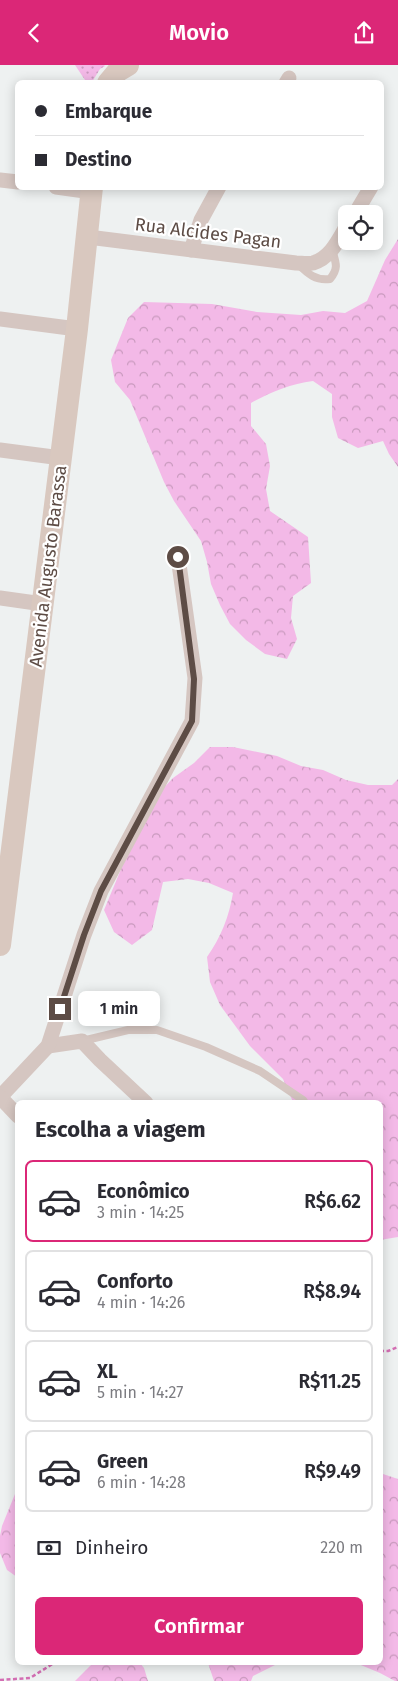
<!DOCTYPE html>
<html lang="pt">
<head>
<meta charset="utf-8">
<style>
  body { margin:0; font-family:"Fira Sans",sans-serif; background:#f7f7f7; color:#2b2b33; height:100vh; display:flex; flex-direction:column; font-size:19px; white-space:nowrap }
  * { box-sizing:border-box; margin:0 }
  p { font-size:16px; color:#7c7c81 }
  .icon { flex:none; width:28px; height:28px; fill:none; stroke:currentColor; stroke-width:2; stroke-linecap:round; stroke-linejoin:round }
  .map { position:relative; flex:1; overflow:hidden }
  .drawer { position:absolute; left:15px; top:1035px; width:368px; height:565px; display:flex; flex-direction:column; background:#fff; border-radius:8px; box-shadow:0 2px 12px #0003 }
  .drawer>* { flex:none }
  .guide { position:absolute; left:15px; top:15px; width:369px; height:110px; border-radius:8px; box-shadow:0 2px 12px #0003; display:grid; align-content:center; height:110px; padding:0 20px; background:#fff }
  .buttons { position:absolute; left:338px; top:140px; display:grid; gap:10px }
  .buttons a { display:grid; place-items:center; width:45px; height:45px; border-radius:8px; background:#fff; box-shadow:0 2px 12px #0003; font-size:25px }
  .end { position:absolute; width:22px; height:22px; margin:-11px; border:6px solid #5d4c45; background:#fff; box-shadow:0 0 0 2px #fff }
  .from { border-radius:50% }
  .bubble { position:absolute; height:35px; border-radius:8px; background:#fff; box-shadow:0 2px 12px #0003; font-size:16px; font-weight:600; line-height:35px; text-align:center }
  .guide b { display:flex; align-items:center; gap:18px; height:48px; font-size:19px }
  .guide b+b { border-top:1px solid #e1e1e2 }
  .guide i { width:12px; height:12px; background:#2b2b33 }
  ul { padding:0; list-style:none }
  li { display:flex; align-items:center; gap:15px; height:82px; margin:0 10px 8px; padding:0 10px; border:2px solid #e1e1e2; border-radius:8px }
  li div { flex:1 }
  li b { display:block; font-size:19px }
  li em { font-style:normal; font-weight:600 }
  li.on { border-color:#db2777 }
  li>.icon { width:45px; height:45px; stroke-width:1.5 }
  h2 { padding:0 20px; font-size:22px; line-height:60px }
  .pay { display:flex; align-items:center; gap:12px; height:55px; padding:0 20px; font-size:19px }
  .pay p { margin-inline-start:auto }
  .action { display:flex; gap:10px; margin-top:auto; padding:10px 20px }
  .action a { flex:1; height:58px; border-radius:8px; background:#db2777; color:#fff; font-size:20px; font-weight:600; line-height:58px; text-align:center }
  header { display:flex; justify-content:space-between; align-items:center; height:65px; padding:0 20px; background:#db2777; color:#fff; font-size:22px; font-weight:600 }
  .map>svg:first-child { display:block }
  .grass { fill:url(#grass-dots) }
  .forest { fill:url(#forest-crowns) }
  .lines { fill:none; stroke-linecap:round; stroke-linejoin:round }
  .path { stroke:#d36eb3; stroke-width:2.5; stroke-dasharray:4 2.5; stroke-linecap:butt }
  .lane { stroke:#d5c6c1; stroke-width:8 }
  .street { stroke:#d5c6c1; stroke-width:15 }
  .secondary { stroke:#d9c8bf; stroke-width:22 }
  .route { stroke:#5d4c45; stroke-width:6 }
  .labels { text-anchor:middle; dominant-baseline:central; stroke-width:4.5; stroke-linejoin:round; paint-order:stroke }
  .street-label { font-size:18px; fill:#5d4c45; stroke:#fff }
</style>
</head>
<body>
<header><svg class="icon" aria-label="back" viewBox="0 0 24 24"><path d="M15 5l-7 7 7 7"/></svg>Movio<svg class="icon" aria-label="share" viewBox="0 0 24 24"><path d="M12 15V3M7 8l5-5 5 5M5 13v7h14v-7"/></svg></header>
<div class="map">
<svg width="398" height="1616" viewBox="0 0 398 1616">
  <defs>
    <pattern id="grass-dots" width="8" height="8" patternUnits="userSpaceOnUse" patternTransform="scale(1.25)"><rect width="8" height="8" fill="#f3b9e7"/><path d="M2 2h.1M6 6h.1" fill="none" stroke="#c899bd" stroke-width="1.8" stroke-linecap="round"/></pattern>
    <pattern id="forest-crowns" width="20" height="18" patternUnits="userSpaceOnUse" patternTransform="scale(1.25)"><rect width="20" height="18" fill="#f3b9e7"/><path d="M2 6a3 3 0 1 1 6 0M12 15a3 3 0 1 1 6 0" fill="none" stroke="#c899bd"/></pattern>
  </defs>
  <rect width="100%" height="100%" fill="#eef1f1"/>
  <!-- grass -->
  <path class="grass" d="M 75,0 L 104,0 L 105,1 L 100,4 L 92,17 L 87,18 Z"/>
  <!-- forest -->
  <g class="forest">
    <path d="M 398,174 L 398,402 L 389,389 L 383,376 L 358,383 L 338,373 L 332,352 L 332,329 L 313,316 C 290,319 271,327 251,338 L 251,361 L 266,379 L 270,401 L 266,424 L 270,446 L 308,472 L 311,518 L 293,531 L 291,553 L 297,574 L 287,594 L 265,589 L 246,575 L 230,559 L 220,540 L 211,519 L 207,497 L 201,476 L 174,436 L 164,417 L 130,335 L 115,317 L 111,295 L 128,253 L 144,237 L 212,239 L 257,247 L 301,250 L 323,246 L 345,248 L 367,236 L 385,195 Z"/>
    <path d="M 210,682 L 233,682 L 277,691 L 301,701 L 323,705 L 346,715 L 368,720 L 392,720 L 398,714 L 398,1172 L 380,1175 L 380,1038 L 293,1037 L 283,1014 L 250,981 L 220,940 L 210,917 L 207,892 C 221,872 229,852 233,828 L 209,818 L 188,814 L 163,817 L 152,865 L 132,880 L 114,867 L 104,845 L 134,773 L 157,730 L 173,713 L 194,698 Z"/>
    <path d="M 380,1408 L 398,1414 L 398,1616 L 395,1616 L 380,1608 L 356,1598 L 380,1598 Z"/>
    <path d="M 17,1424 L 17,1512 L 7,1505 L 0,1488 L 0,1471 L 2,1461 Z"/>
    <path d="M 93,1598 L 140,1598 L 144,1603 L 148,1616 L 75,1616 Z"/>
    <path d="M 208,1598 L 279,1598 L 253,1611 L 251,1616 L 214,1616 Z"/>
  </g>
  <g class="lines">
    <!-- path -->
    <g class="path">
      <path d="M 380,1286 L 388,1286 L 398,1282"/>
      <path d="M 0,1615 L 30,1613 L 54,1598"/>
    </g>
    <!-- lane -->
    <g class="lane">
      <path d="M 298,199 C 308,209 316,216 330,214 C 339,203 336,198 332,185"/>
      <path d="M 82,976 L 128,965 L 157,965 L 206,982 L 260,1006 L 303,1035 L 305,1038"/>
    </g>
    <!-- street -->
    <g class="street">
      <path d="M 286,18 L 289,13"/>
      <path d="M 0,115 L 18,117"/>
      <path d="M 56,122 L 92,127"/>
      <path d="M 355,149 L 371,122"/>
      <path d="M 88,172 L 296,198 C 301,198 308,199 313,198 C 330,193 338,176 346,162"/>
      <path d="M 191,185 L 201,155 L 219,122"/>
      <path d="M 0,254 L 77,264"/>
      <path d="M 0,385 L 61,393"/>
      <path d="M 0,533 L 43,539"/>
      <path d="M 48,981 L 82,976 L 100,995 L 146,1038"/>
      <path d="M 0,1032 L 48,981 L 84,870 L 101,826 L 192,656 L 195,613 L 178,492"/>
      <path d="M 0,1032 L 18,1051"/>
    </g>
    <!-- secondary -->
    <g class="secondary">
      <path d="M 108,18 L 118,6 L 128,0"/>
      <path d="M 0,880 L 77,264 L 92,122"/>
    </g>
  </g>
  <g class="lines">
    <!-- route -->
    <path class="route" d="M 60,944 L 84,870 L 101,826 L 192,656 L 194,614 L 178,492"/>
  </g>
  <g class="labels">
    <!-- street labels -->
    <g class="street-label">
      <text transform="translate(208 168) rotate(7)">Rua Alcides Pagan</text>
      <text transform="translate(48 501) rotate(-83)">Avenida Augusto Barassa</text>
    </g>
  </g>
</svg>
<div class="buttons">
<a><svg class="icon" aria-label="locate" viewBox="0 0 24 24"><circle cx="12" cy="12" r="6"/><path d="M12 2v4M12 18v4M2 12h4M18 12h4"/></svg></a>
</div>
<i class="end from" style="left:178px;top:492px"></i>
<i class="end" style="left:60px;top:944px"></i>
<div class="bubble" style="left:78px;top:926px;width:82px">1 min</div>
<div class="guide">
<b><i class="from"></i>Embarque</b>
<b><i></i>Destino</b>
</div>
<section class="drawer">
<h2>Escolha a viagem</h2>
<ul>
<li class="on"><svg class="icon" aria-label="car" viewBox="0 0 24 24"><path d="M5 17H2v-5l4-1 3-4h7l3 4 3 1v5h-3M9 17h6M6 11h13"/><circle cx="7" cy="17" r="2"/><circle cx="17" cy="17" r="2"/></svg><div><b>Econômico</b><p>3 min · 14:25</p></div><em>R$6.62</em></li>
<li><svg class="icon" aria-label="car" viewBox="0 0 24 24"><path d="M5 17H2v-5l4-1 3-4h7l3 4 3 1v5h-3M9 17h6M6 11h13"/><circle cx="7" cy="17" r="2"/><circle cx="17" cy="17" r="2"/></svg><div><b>Conforto</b><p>4 min · 14:26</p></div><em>R$8.94</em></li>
<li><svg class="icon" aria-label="car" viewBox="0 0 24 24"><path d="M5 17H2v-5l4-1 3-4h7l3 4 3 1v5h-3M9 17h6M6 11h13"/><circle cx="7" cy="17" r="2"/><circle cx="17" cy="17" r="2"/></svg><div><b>XL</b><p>5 min · 14:27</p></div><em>R$11.25</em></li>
<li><svg class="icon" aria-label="car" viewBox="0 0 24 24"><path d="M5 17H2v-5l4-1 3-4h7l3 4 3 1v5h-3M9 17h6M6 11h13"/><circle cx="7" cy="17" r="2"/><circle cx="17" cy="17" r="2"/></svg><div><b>Green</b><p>6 min · 14:28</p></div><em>R$9.49</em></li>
</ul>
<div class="pay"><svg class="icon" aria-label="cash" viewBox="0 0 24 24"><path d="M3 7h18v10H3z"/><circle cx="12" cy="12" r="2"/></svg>Dinheiro<p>220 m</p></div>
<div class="action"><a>Confirmar</a></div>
</section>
</div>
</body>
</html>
